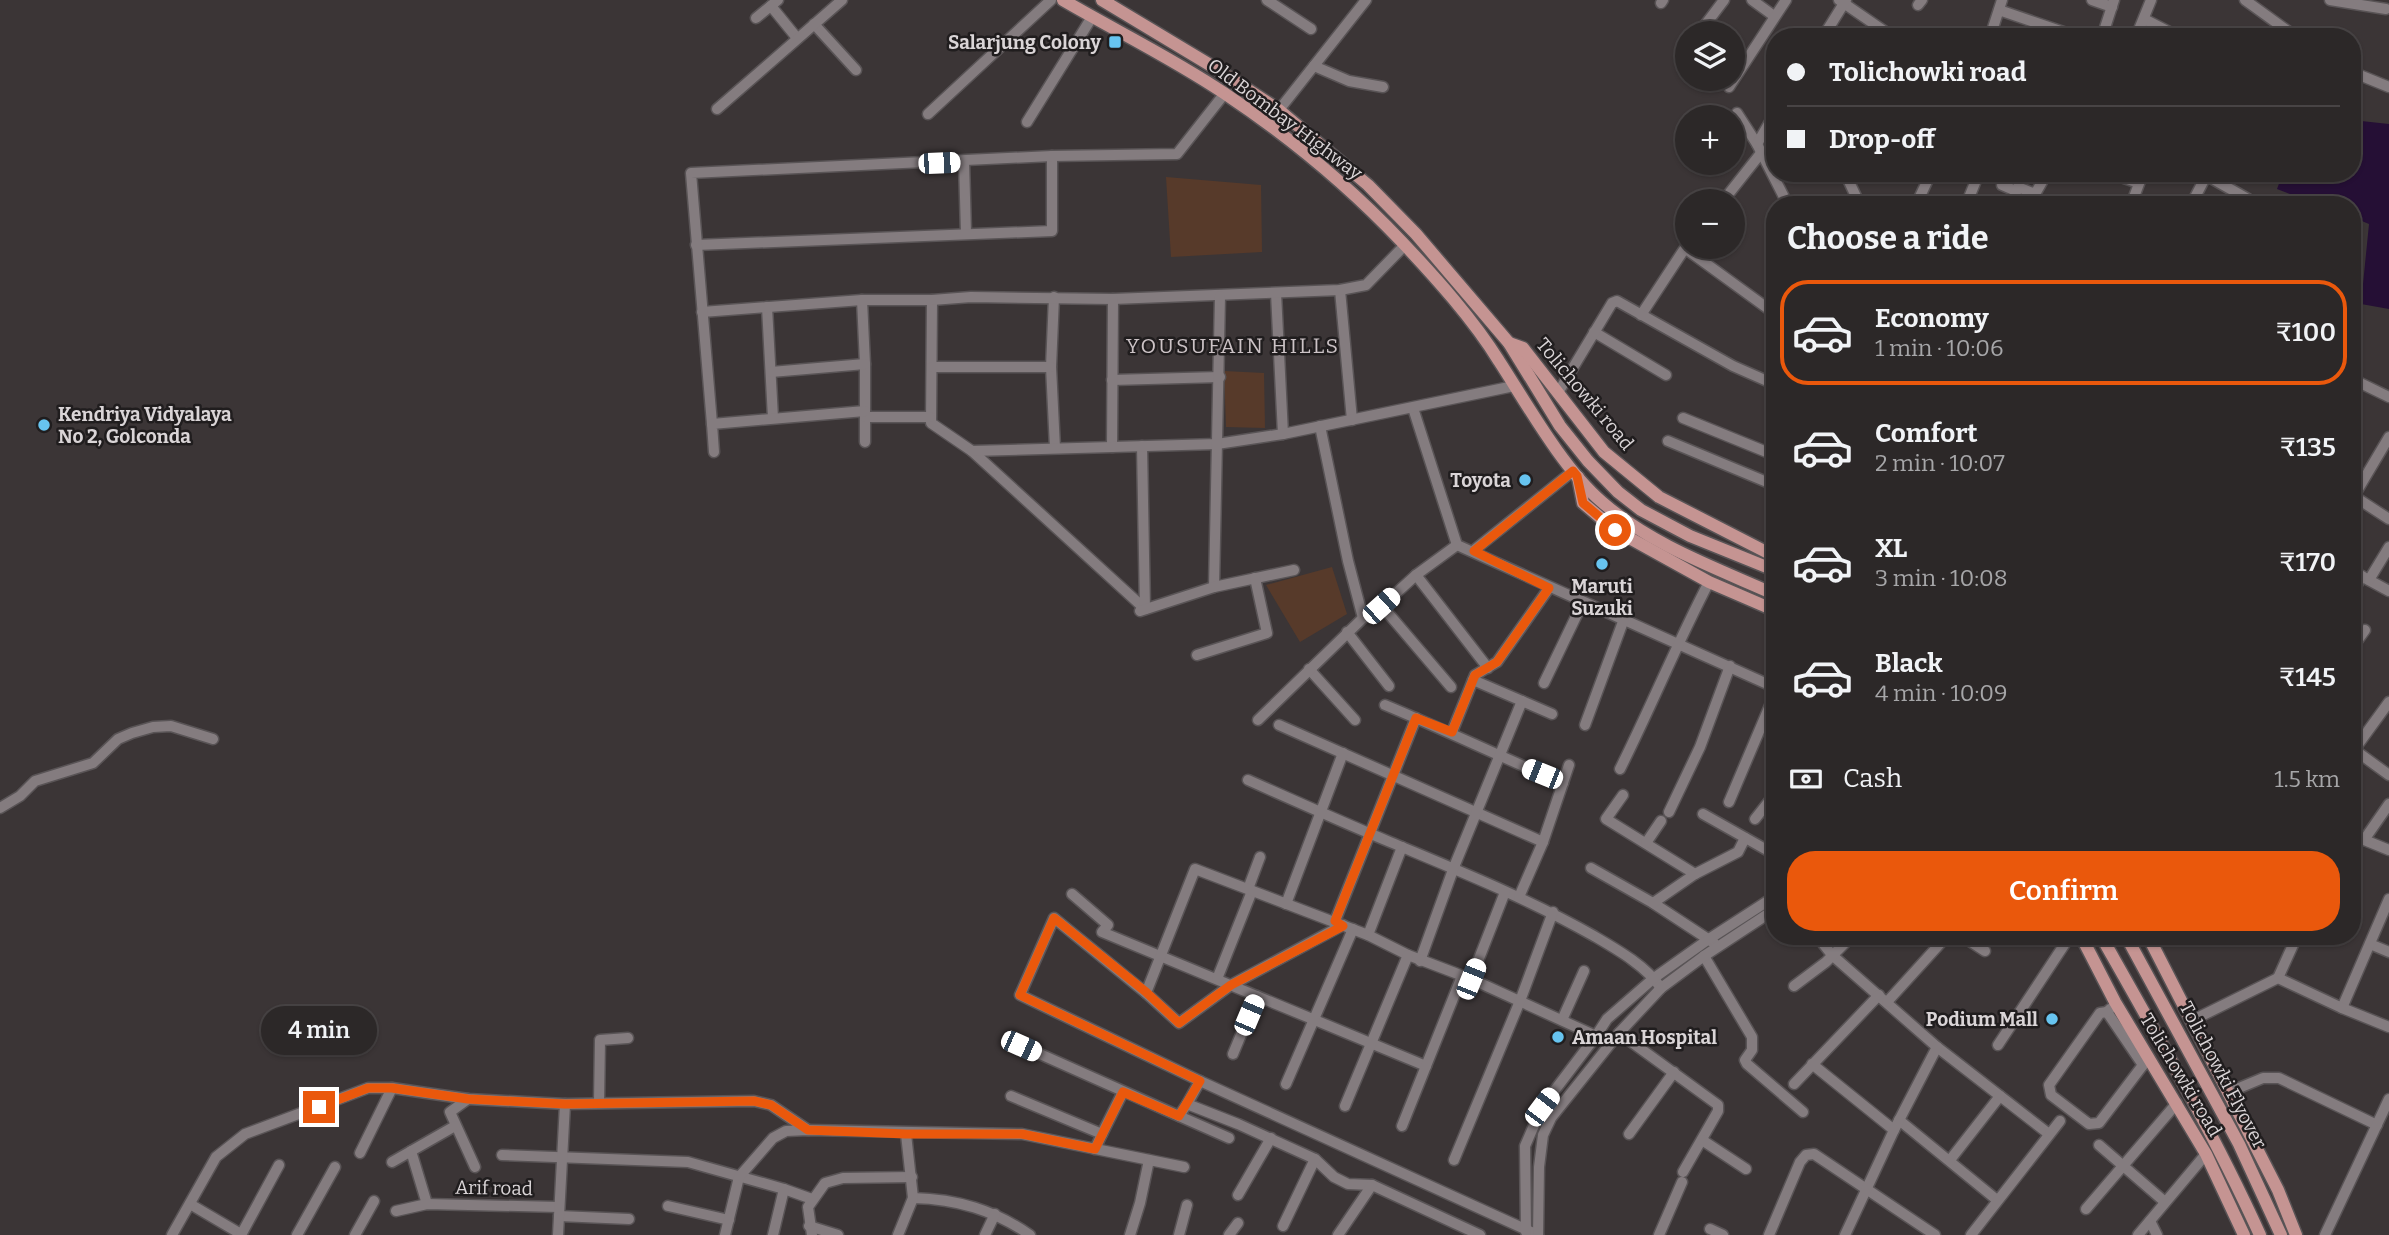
<!DOCTYPE html>
<html lang="en">
<head>
<meta charset="utf-8">
<style>
  body { margin:0; font-family:Bitter,serif; background:#383434; color:#f1f3f6; height:100vh; display:flex; flex-direction:column; font-size:26px; white-space:nowrap }
  * { box-sizing:border-box; margin:0 }
  p { font-size:23px; color:#a6a6a8 }
  .icon { flex:none; width:38px; height:38px; fill:none; stroke:currentColor; stroke-width:2; stroke-linecap:round; stroke-linejoin:round }
  .map { position:relative; flex:1; overflow:hidden }
  .drawer { position:absolute; left:1766px; top:196px; width:595px; height:749px; display:flex; flex-direction:column; background:#2c2828; border-radius:28px; box-shadow:0 2px 5px #0004,0 0 0 2px #484445 }
  .drawer>* { flex:none }
  .top-card { position:absolute; left:1766px; top:28px; width:595px; height:154px; border-radius:28px; box-shadow:0 2px 5px #0004,0 0 0 2px #484445; display:grid; align-content:center; height:154px; padding:0 21px; background:#2c2828 }
  .controls { position:absolute; left:1675px; top:21px; display:grid; gap:14px }
  .controls a { display:grid; place-items:center; width:70px; height:70px; border-radius:50%; background:#2c2828; box-shadow:0 2px 5px #0004,0 0 0 2px #484445; font-size:35px }
  .end { position:absolute; width:32px; height:32px; margin:-16px; border:9px solid #ea580c; background:#fff; box-shadow:0 0 0 4px #fff }
  .from { border-radius:50% }
  .bubble { position:absolute; height:49px; border-radius:24px; background:#2c2828; box-shadow:0 2px 5px #0004,0 0 0 2px #484445; font-size:23px; font-weight:600; line-height:49px; text-align:center }
  .car { position:absolute; width:21px; height:42px; margin:-21px -10px; border-radius:9px; box-shadow:0 0 5px 2px #0007; background:linear-gradient(#fff 24%,#345 0 40%,#fff 0 76%,#345 0 86%,#fff 0) }
  .top-card b { display:flex; align-items:center; gap:24px; height:66px; font-size:26px }
  .top-card b+b { border-top:2px solid #484445 }
  .top-card i { width:18px; height:18px; background:#f1f3f6 }
  ul { padding:0; list-style:none }
  li { display:flex; align-items:center; gap:21px; height:105px; margin:0 14px 10px; padding:0 7px; border:4px solid transparent; border-radius:28px }
  li div { flex:1 }
  li b { display:block; font-size:26px }
  li em { font-style:normal; font-weight:600 }
  li.active { border-color:#ea580c }
  li>.icon { width:63px; height:63px; stroke-width:1.5 }
  h2 { padding:0 21px; font-size:32px; line-height:84px }
  .pay { display:flex; align-items:center; gap:18px; height:77px; padding:0 21px; font-size:26px }
  .pay p { margin-inline-start:auto }
  .cta { display:flex; gap:14px; margin-top:auto; padding:14px 21px }
  .cta a { flex:1; height:80px; border-radius:28px; background:#ea580c; color:#fff; font-size:28px; font-weight:600; line-height:80px; text-align:center }
  .map>svg:first-child { display:block }
  .green { fill:#573a2a }
  .water { fill:#250f35 }
  .lines { fill:none; stroke-linecap:round; stroke-linejoin:round }
  .minor-casing { stroke:#595456; stroke-width:13 }
  .major-casing { stroke:#595456; stroke-width:15 }
  .minor { stroke:#847c7f; stroke-width:10 }
  .major { stroke:#c59492; stroke-width:12 }
  .route { stroke:#ea580c; stroke-width:9 }
  .poi-dot { fill:#67c4f0; stroke:#201d1e; stroke-width:2.5 }
  .labels { text-anchor:middle; dominant-baseline:central; stroke-width:5; stroke-linejoin:round; paint-order:stroke }
  .poi-label { font-size:19px; font-weight:bold; fill:#dad5d7; stroke:#201d1e; text-anchor:end }
  .street-label { font-size:19px; fill:#dad5d7; stroke:#201d1e }
  .neighbourhood-label { font-size:21px; letter-spacing:2px; fill:#ccc3c6; stroke:#201d1e }
</style>
</head>
<body>
<div class="map">
<svg width="2389" height="1235" viewBox="0 0 2389 1235">
  <rect width="100%" height="100%" fill="#3b3536"/>
  <!-- green -->
  <g class="green">
    <path d="M 1166,177 L 1261,185 L 1262,252 L 1171,257 Z"/>
    <path d="M 1224,371 L 1264,373 L 1265,428 L 1226,427 Z"/>
    <path d="M 1332,567 L 1347,614 L 1300,642 L 1266,585 Z"/>
  </g>
  <!-- water -->
  <path class="water" d="M 2352,120 L 2389,124 L 2389,309 L 2361,304 L 2369,224 L 2352,217 L 2352,205 L 2319,205 L 2277,189 L 2283,173 L 2352,173 Z"/>
  <g class="lines">
    <!-- minor casing -->
    <g class="minor-casing">
      <g id="minor">
        <path d="M 1267,0 L 1311,29"/>
        <path d="M 1752,0 L 1774,16"/>
        <path d="M 1839,0 L 1893,37"/>
        <path d="M 2092,0 L 2112,7"/>
        <path d="M 2245,0 L 2296,37"/>
        <path d="M 2330,0 L 2386,9"/>
        <path d="M 1661,3 L 1663,0"/>
        <path d="M 1918,5 L 1922,0"/>
        <path d="M 771,6 L 797,38"/>
        <path d="M 1999,10 L 2078,37"/>
        <path d="M 756,18 L 778,0"/>
        <path d="M 2144,19 L 2179,37"/>
        <path d="M 814,24 L 856,70"/>
        <path d="M 1699,33 L 1724,0"/>
        <path d="M 1823,37 L 1846,0"/>
        <path d="M 1990,37 L 2002,0"/>
        <path d="M 2102,37 L 2114,0"/>
        <path d="M 2136,37 L 2151,0"/>
        <path d="M 1314,66 L 1349,81 L 1383,87"/>
        <path d="M 2352,72 L 2389,87"/>
        <path d="M 1729,87 L 1786,0"/>
        <path d="M 717,109 L 842,0"/>
        <path d="M 1279,110 L 1366,0"/>
        <path d="M 1737,113 L 1757,144 L 1788,205"/>
        <path d="M 928,114 L 1051,0"/>
        <path d="M 1027,122 L 1092,17"/>
        <path d="M 1757,144 L 1774,115"/>
        <path d="M 964,162 L 966,233"/>
        <path d="M 1845,173 L 1860,205"/>
        <path d="M 2109,173 L 2139,183"/>
        <path d="M 2202,173 L 2248,199 L 2252,205"/>
        <path d="M 2002,185 L 2016,191"/>
        <path d="M 1723,201 L 1761,153"/>
        <path d="M 1916,205 L 1931,173"/>
        <path d="M 1966,205 L 1979,173"/>
        <path d="M 2011,205 L 2018,187 L 2035,194 L 2047,173"/>
        <path d="M 2131,205 L 2143,173"/>
        <path d="M 2191,205 L 2206,176"/>
        <path d="M 696,245 L 1052,231 L 1052,156"/>
        <path d="M 1686,249 L 1774,313"/>
        <path d="M 1340,290 L 1352,420"/>
        <path d="M 1276,293 L 1283,434"/>
        <path d="M 1054,297 L 1051,367 L 1055,448"/>
        <path d="M 862,300 L 865,364 L 865,442"/>
        <path d="M 932,300 L 931,423 L 972,451 L 1145,609"/>
        <path d="M 767,307 L 773,418"/>
        <path d="M 702,312 L 862,300 L 932,300 L 971,297 L 1113,299 L 1340,290 L 1366,285 L 1405,245"/>
        <path d="M 1641,315 L 1687,245"/>
        <path d="M 1594,332 L 1666,375"/>
        <path d="M 932,367 L 1051,367"/>
        <path d="M 771,372 L 865,364"/>
        <path d="M 2352,379 L 2389,397"/>
        <path d="M 1112,380 L 1220,377"/>
        <path d="M 1559,391 L 1612,303 L 1617,301 L 1733,366 L 1774,384"/>
        <path d="M 1413,408 L 1457,545 L 1774,687"/>
        <path d="M 865,417 L 930,417"/>
        <path d="M 1683,418 L 1774,455"/>
        <path d="M 712,424 L 691,173 L 1052,156 L 1177,154 L 1225,93"/>
        <path d="M 1320,426 L 1348,561 L 1363,618"/>
        <path d="M 1668,441 L 1774,485"/>
        <path d="M 1142,446 L 1145,609"/>
        <path d="M 1112,447 L 1113,299"/>
        <path d="M 972,451 L 1217,444 L 1283,434 L 1514,386"/>
        <path d="M 714,452 L 712,424 L 865,411"/>
        <path d="M 2352,495 L 2389,519"/>
        <path d="M 2354,496 L 2389,437"/>
        <path d="M 1473,551 L 1573,471"/>
        <path d="M 2352,571 L 2389,591"/>
        <path d="M 1416,575 L 1488,668"/>
        <path d="M 2369,580 L 2389,547"/>
        <path d="M 1214,587 L 1220,296"/>
        <path d="M 2352,593 L 2362,576"/>
        <path d="M 1382,606 L 1451,687"/>
        <path d="M 1140,611 L 1214,587 L 1294,570"/>
        <path d="M 1347,632 L 1389,686"/>
        <path d="M 2352,648 L 2365,630"/>
        <path d="M 1197,655 L 1267,633 L 1255,578"/>
        <path d="M 1309,669 L 1355,720"/>
        <path d="M 1473,680 L 1522,701"/>
        <path d="M 1544,683 L 1583,602"/>
        <path d="M 1385,705 C 1445,730 1503,758 1563,783"/>
        <path d="M 1258,720 L 1363,618 L 1382,606 L 1416,575 L 1457,545"/>
        <path d="M 1279,725 L 1543,842"/>
        <path d="M 1585,725 L 1624,619"/>
        <path d="M 1452,732 L 1475,675 L 1497,662 L 1549,588"/>
        <path d="M 2352,748 L 2389,775"/>
        <path d="M 2354,750 L 2389,702"/>
        <path d="M 1620,769 C 1651,707 1677,643 1709,582"/>
        <path d="M 1248,780 C 1295,801 1342,822 1390,842 C 1459,871 1529,899 1594,936 C 1618,950 1646,966 1661,988"/>
        <path d="M 1623,795 L 1606,819 L 1695,874"/>
        <path d="M 1729,802 L 1774,696"/>
        <path d="M 0,808 L 20,796 L 35,781 L 93,763 L 118,739 L 132,733 L 153,727 L 171,726 L 213,739"/>
        <path d="M 1669,812 L 1700,747 L 1730,666"/>
        <path d="M 1703,814 L 1774,854"/>
        <path d="M 1755,819 L 1774,795"/>
        <path d="M 2352,835 L 2389,850"/>
        <path d="M 2364,840 L 2389,804"/>
        <path d="M 1646,843 L 1661,821"/>
        <path d="M 1591,868 L 1653,903 L 1714,943"/>
        <path d="M 1248,889 L 1260,857"/>
        <path d="M 1072,894 L 1108,925 L 1102,932 L 1426,1066"/>
        <path d="M 1519,897 L 1543,842 L 1569,765"/>
        <path d="M 1653,903 L 1695,874 L 1738,852 L 1745,838"/>
        <path d="M 1286,904 L 1343,753"/>
        <path d="M 1335,921 L 1416,718"/>
        <path d="M 1343,925 L 1231,985 L 1179,1023 L 1146,993 L 1054,918 L 1020,995 L 1200,1081 L 1538,1235"/>
        <path d="M 1368,935 L 1402,847"/>
        <path d="M 1817,936 L 1832,955 L 1937,1047 L 2049,1134"/>
        <path d="M 1962,936 L 1985,951"/>
        <path d="M 2370,944 L 2389,952"/>
        <path d="M 1704,956 L 1752,1037 L 1752,1050 L 1745,1060 L 1747,1064 L 1803,1112"/>
        <path d="M 1420,961 L 1454,867 L 1522,701 L 1552,714"/>
        <path d="M 2278,978 L 2297,936"/>
        <path d="M 1217,979 L 1252,891"/>
        <path d="M 1471,979 L 1505,892"/>
        <path d="M 1794,986 L 1826,962 L 1852,936"/>
        <path d="M 1146,993 L 1195,869 L 1368,935 L 1408,955 L 1471,979 L 1596,1036"/>
        <path d="M 1887,1002 L 1947,936"/>
        <path d="M 2342,1008 L 2389,899"/>
        <path d="M 2110,1009 L 2107,1012 L 2143,1065 L 2147,1060"/>
        <path d="M 2107,1012 L 2100,1013 L 2049,1085 L 2051,1095 L 2089,1124 L 2099,1123 L 2143,1065"/>
        <path d="M 1562,1020 L 1584,971"/>
        <path d="M 2191,1021 L 2278,978 L 2342,1008 L 2389,1027"/>
        <path d="M 1619,1033 L 1718,1105 L 1718,1111 L 1683,1172"/>
        <path d="M 1998,1045 L 2070,936"/>
        <path d="M 1022,1046 L 1179,1116 L 1187,1104 L 1238,1124 L 1315,1159 L 1334,1177 L 1348,1184 L 1372,1185 L 1480,1235"/>
        <path d="M 1233,1054 L 1257,996"/>
        <path d="M 1812,1064 L 1894,1130"/>
        <path d="M 1286,1084 L 1353,929"/>
        <path d="M 1794,1084 L 1879,995"/>
        <path d="M 2227,1093 L 2263,1078 L 2279,1078 L 2377,1125"/>
        <path d="M 1011,1096 L 1102,1134 L 1095,1149"/>
        <path d="M 468,1099 L 450,1112 L 475,1167"/>
        <path d="M 599,1102 L 600,1040 L 628,1038"/>
        <path d="M 1187,1104 L 1200,1081"/>
        <path d="M 1345,1106 L 1408,955"/>
        <path d="M 1179,1116 L 1229,1138"/>
        <path d="M 1899,1120 L 1997,1200"/>
        <path d="M 1402,1126 L 1462,976"/>
        <path d="M 1102,1134 L 1123,1092"/>
        <path d="M 1629,1134 L 1674,1072"/>
        <path d="M 1702,1140 L 1746,1169"/>
        <path d="M 2099,1145 L 2165,1202"/>
        <path d="M 411,1151 L 427,1204"/>
        <path d="M 360,1153 L 392,1088"/>
        <path d="M 502,1155 L 688,1162 L 784,1189 L 812,1199"/>
        <path d="M 1454,1160 L 1520,1001 L 1553,912"/>
        <path d="M 1950,1160 L 2000,1096"/>
        <path d="M 392,1162 L 455,1126"/>
        <path d="M 1238,1195 L 1271,1138"/>
        <path d="M 913,1198 C 957,1199 994,1210 1030,1235"/>
        <path d="M 190,1204 L 241,1234"/>
        <path d="M 668,1206 L 729,1220"/>
        <path d="M 2086,1209 L 2177,1103"/>
        <path d="M 396,1211 L 427,1204 L 559,1207"/>
        <path d="M 559,1216 L 629,1219"/>
        <path d="M 2150,1221 L 2157,1235"/>
        <path d="M 809,1226 L 838,1235"/>
        <path d="M 1283,1226 L 1315,1159"/>
        <path d="M 1710,1229 L 1723,1235"/>
        <path d="M 1526,1232 L 1525,1146 L 1542,1107 L 1596,1036 L 1607,1019 L 1654,978 L 1709,939 L 1774,897"/>
        <path d="M 172,1235 L 216,1157 L 245,1134 L 368,1088 L 392,1088 L 468,1099 L 565,1104 L 754,1101 L 771,1105 L 808,1130"/>
        <path d="M 241,1235 L 279,1165"/>
        <path d="M 297,1235 L 335,1167"/>
        <path d="M 355,1235 L 374,1201"/>
        <path d="M 558,1235 L 565,1104"/>
        <path d="M 725,1235 L 739,1177 L 773,1138 L 786,1131 L 808,1130 L 1022,1134 L 1184,1167"/>
        <path d="M 773,1235 L 784,1189"/>
        <path d="M 812,1235 L 808,1207 L 825,1183 L 843,1178 L 912,1177"/>
        <path d="M 898,1235 L 913,1198 L 906,1134"/>
        <path d="M 985,1235 L 995,1214"/>
        <path d="M 1130,1235 L 1140,1203 L 1149,1160"/>
        <path d="M 1179,1235 L 1187,1205"/>
        <path d="M 1229,1235 L 1238,1223"/>
        <path d="M 1338,1235 L 1372,1185"/>
        <path d="M 1538,1235 L 1539,1167 L 1543,1135 L 1551,1118 L 1619,1033 L 1661,988 L 1704,956 L 1774,910"/>
        <path d="M 1659,1235 L 1682,1182"/>
        <path d="M 1769,1235 L 1800,1162 L 1806,1155 L 1814,1154 L 1935,1235"/>
        <path d="M 1845,1235 L 1894,1130 L 1937,1047"/>
        <path d="M 1971,1235 L 2060,1121"/>
        <path d="M 2138,1235 L 2206,1154"/>
        <path d="M 2325,1235 L 2389,1099"/>
      </g>
    </g>
    <!-- major casing -->
    <g class="major-casing">
      <g id="major">
        <path d="M 1063,0 C 1116,31 1172,58 1224,93 C 1287,135 1349,186 1402,242 C 1436,278 1473,319 1499,361 C 1527,404 1563,469 1602,502 C 1651,545 1716,568 1774,594"/>
        <path d="M 1102,0 L 1215,68 L 1279,110 L 1368,185 L 1416,234 L 1509,343 L 1560,426 L 1588,461 L 1618,492 L 1641,510 L 1690,536 L 1774,570"/>
        <path d="M 1509,343 L 1523,348 L 1604,452 L 1659,497 L 1774,556"/>
        <path d="M 1578,477 L 1583,503 L 1615,530 L 1709,582 L 1774,610"/>
        <path d="M 2081,936 L 2115,1002 L 2206,1154 L 2244,1235"/>
        <path d="M 2101,936 C 2157,1035 2213,1132 2260,1235"/>
        <path d="M 2126,936 L 2239,1144 L 2281,1235"/>
        <path d="M 2148,936 L 2278,1190 L 2296,1235"/>
      </g>
    </g>
    <!-- minor -->
    <use href="#minor" class="minor"/>
    <!-- major -->
    <use href="#major" class="major"/>
  </g>
  <g class="lines">
    <!-- route -->
    <path class="route" d="M 319,1107 L 368,1088 L 392,1088 L 468,1099 L 565,1104 L 754,1101 L 771,1105 L 808,1130 L 906,1134 L 1022,1134 L 1095,1149 L 1123,1092 L 1179,1116 L 1200,1081 L 1020,995 L 1054,918 L 1146,992 L 1179,1023 L 1231,985 L 1343,926 L 1335,921 L 1416,718 L 1452,732 L 1475,675 L 1497,662 L 1549,588 L 1474,551 L 1573,471 L 1577,476 L 1583,503 L 1615,530"/>
  </g>
  <!-- markers -->
  <g class="poi-dot">
    <rect x="1108" y="35" width="14" height="14" rx="3.5"/>
    <circle cx="44" cy="425" r="7"/>
    <circle cx="1525" cy="480" r="7"/>
    <circle cx="1602" cy="564" r="7"/>
    <circle cx="2052" cy="1019" r="7"/>
    <circle cx="1558" cy="1037" r="7"/>
  </g>
  <g class="labels">
    <!-- poi labels -->
    <g class="poi-label">
      <text x="1101" y="42">Salarjung Colony</text>
      <text x="58" y="414" text-anchor="start">Kendriya Vidyalaya<tspan x="58" dy="22">No 2, Golconda</tspan></text>
      <text x="1511" y="480">Toyota</text>
      <text x="1602" y="586" text-anchor="middle">Maruti<tspan x="1602" dy="22">Suzuki</tspan></text>
      <text x="2038" y="1019">Podium Mall</text>
      <text x="1572" y="1037" text-anchor="start">Amaan Hospital</text>
    </g>
    <!-- street labels -->
    <g class="street-label">
      <text transform="translate(1285 119) rotate(37)">Old Bombay Highway</text>
      <text transform="translate(1585 394) rotate(50)">Tolichowki road</text>
      <text transform="translate(2181 1075) rotate(59)">Tolichowki road</text>
      <text transform="translate(2223 1075) rotate(62)">Tolichowki Flyover</text>
      <text transform="translate(494 1188) rotate(1)">Arif road</text>
    </g>
    <!-- neighbourhood labels -->
    <g class="neighbourhood-label">
      <text x="1233" y="346">YOUSUFAIN HILLS</text>
    </g>
  </g>
</svg>
<div class="controls">
<a><svg class="icon" aria-label="layers" viewBox="0 0 24 24"><path d="M12 4l9 5-9 5-9-5zM3 14l9 5 9-5"/></svg></a>
<a>+</a>
<a>−</a>
</div>
<i class="end from" style="left:1615px;top:530px"></i>
<i class="end" style="left:319px;top:1107px"></i>
<div class="bubble" style="left:261px;top:1006px;width:116px">4 min</div>
<i class="car" style="left:939px;top:163px;rotate:88deg"></i>
<i class="car" style="left:1381px;top:606px;rotate:48deg"></i>
<i class="car" style="left:1542px;top:774px;rotate:292deg"></i>
<i class="car" style="left:1471px;top:979px;rotate:22deg"></i>
<i class="car" style="left:1249px;top:1015px;rotate:23deg"></i>
<i class="car" style="left:1021px;top:1046px;rotate:114deg"></i>
<i class="car" style="left:1542px;top:1107px;rotate:37deg"></i>
<div class="top-card">
<b><i class="from"></i>Tolichowki road</b>
<b><i></i>Drop-off</b>
</div>
<section class="drawer">
<h2>Choose a ride</h2>
<ul>
<li class="active"><svg class="icon" aria-label="car" viewBox="0 0 24 24"><path d="M5 17H2v-5l4-1 3-4h7l3 4 3 1v5h-3M9 17h6M6 11h13"/><circle cx="7" cy="17" r="2"/><circle cx="17" cy="17" r="2"/></svg><div><b>Economy</b><p>1 min · 10:06</p></div><em>₹100</em></li>
<li><svg class="icon" aria-label="car" viewBox="0 0 24 24"><path d="M5 17H2v-5l4-1 3-4h7l3 4 3 1v5h-3M9 17h6M6 11h13"/><circle cx="7" cy="17" r="2"/><circle cx="17" cy="17" r="2"/></svg><div><b>Comfort</b><p>2 min · 10:07</p></div><em>₹135</em></li>
<li><svg class="icon" aria-label="car" viewBox="0 0 24 24"><path d="M5 17H2v-5l4-1 3-4h7l3 4 3 1v5h-3M9 17h6M6 11h13"/><circle cx="7" cy="17" r="2"/><circle cx="17" cy="17" r="2"/></svg><div><b>XL</b><p>3 min · 10:08</p></div><em>₹170</em></li>
<li><svg class="icon" aria-label="car" viewBox="0 0 24 24"><path d="M5 17H2v-5l4-1 3-4h7l3 4 3 1v5h-3M9 17h6M6 11h13"/><circle cx="7" cy="17" r="2"/><circle cx="17" cy="17" r="2"/></svg><div><b>Black</b><p>4 min · 10:09</p></div><em>₹145</em></li>
</ul>
<div class="pay"><svg class="icon" aria-label="cash" viewBox="0 0 24 24"><path d="M3 7h18v10H3z"/><circle cx="12" cy="12" r="2"/></svg>Cash<p>1.5 km</p></div>
<div class="cta"><a>Confirm</a></div>
</section>
</div>
</body>
</html>
